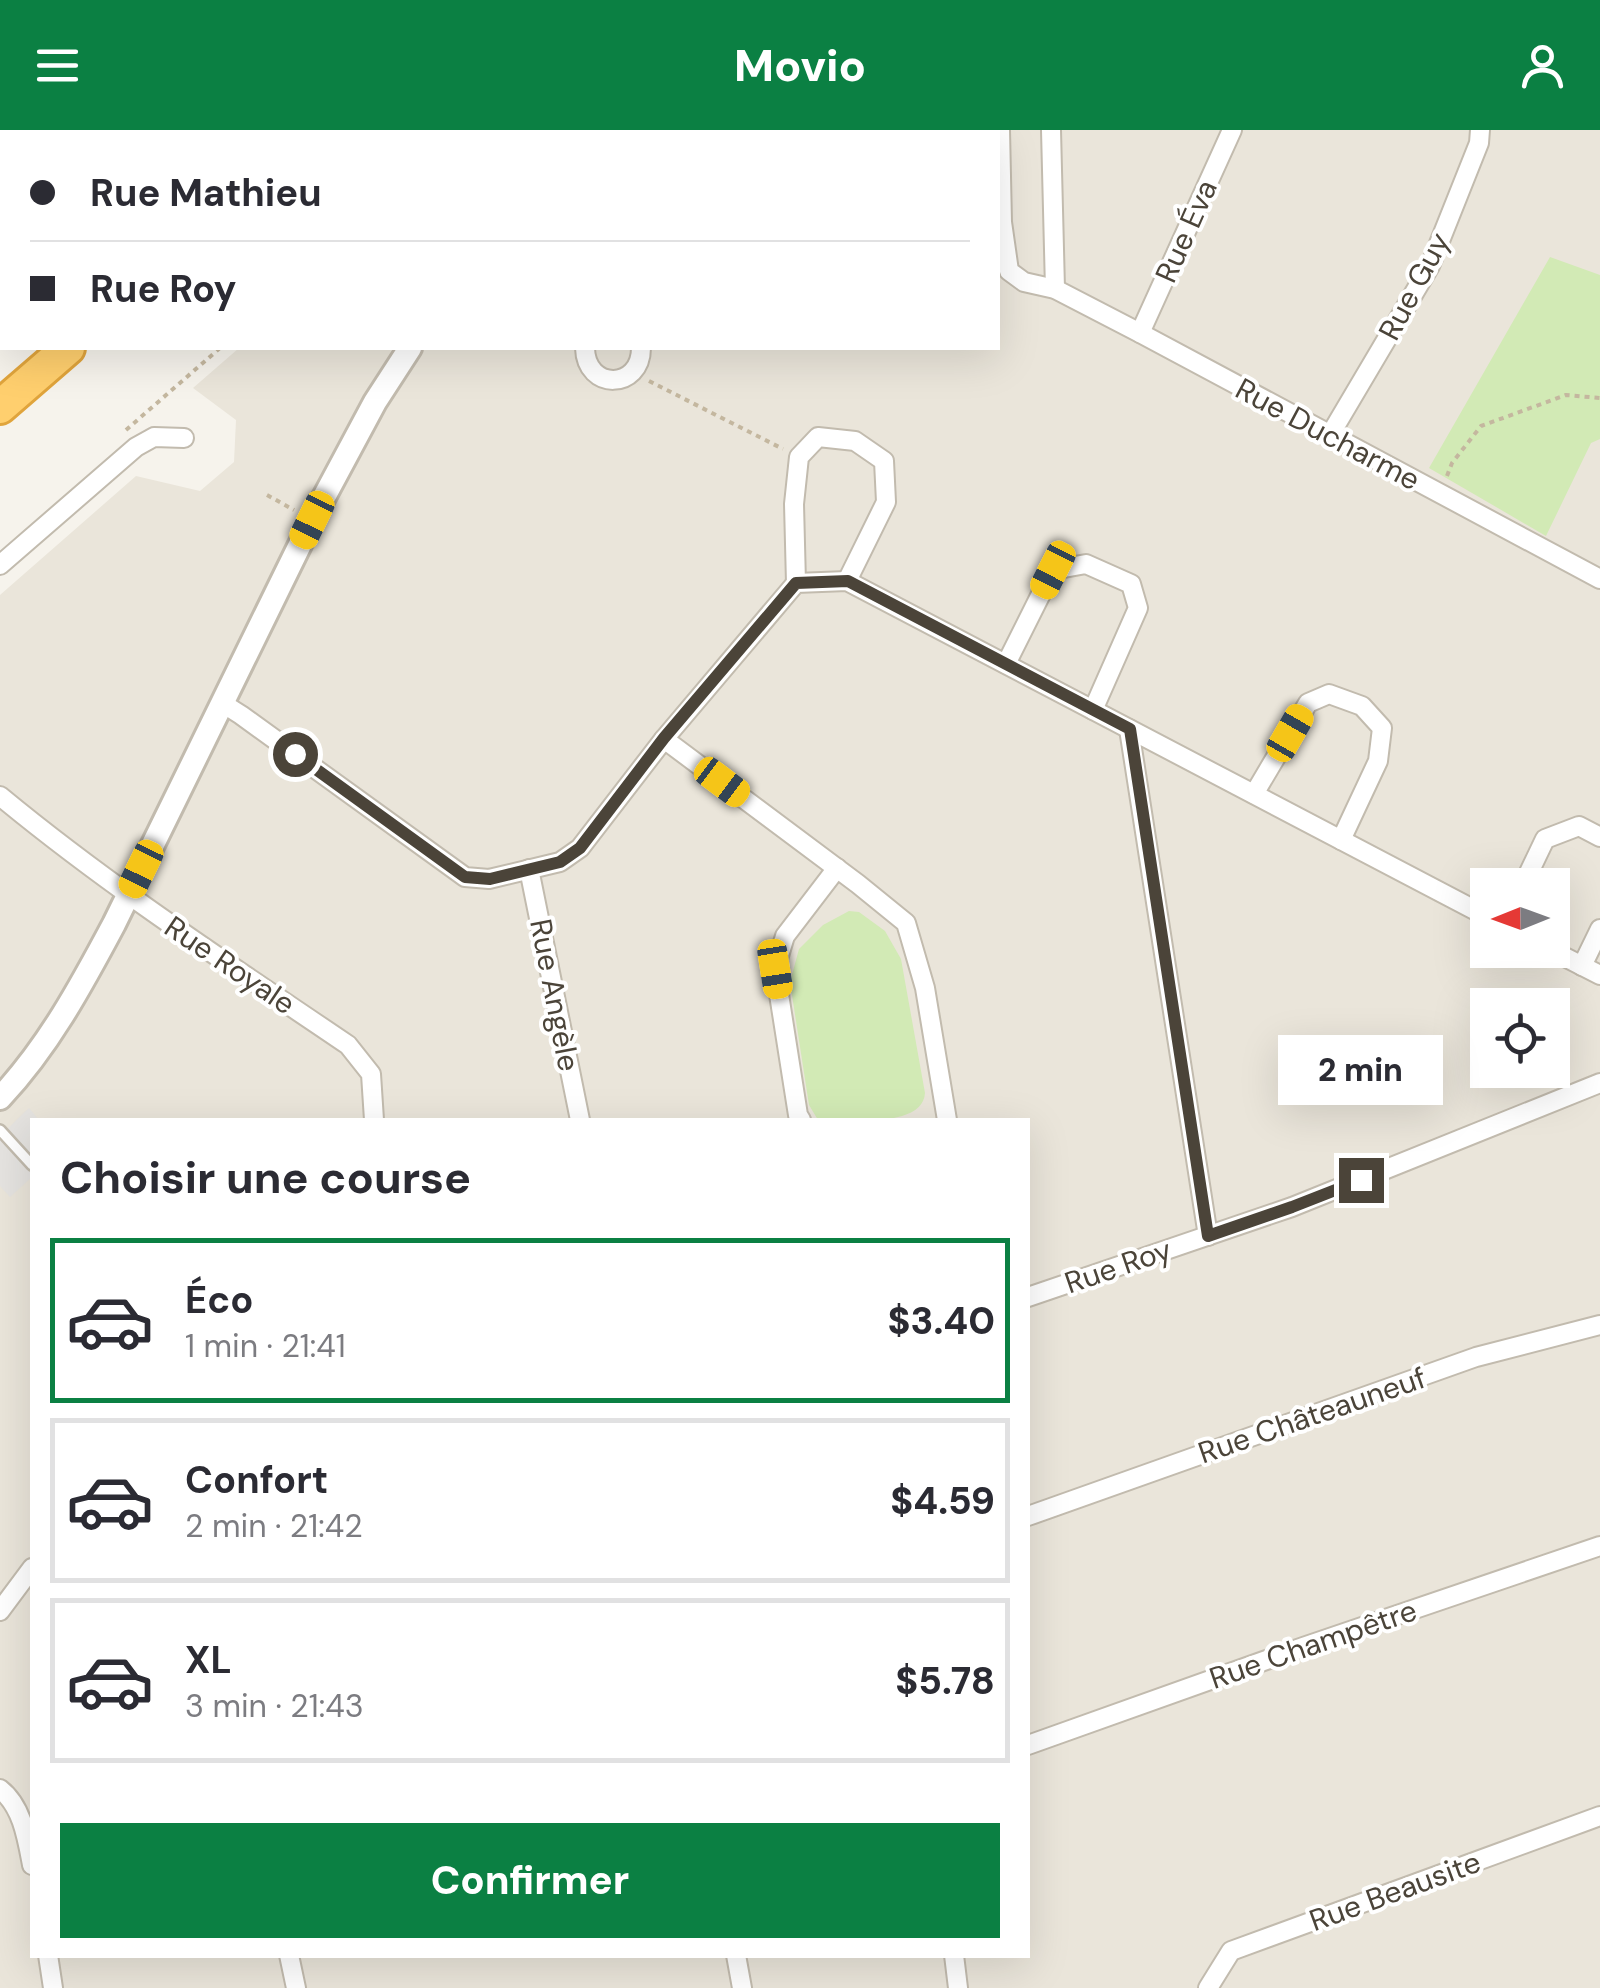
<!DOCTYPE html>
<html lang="fr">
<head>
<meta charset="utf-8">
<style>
  body { margin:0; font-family:"DM Sans",sans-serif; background:#f2f2f3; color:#2b2b33; height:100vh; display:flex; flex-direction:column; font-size:38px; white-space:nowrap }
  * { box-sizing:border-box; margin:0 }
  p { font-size:32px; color:#7c7c81 }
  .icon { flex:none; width:55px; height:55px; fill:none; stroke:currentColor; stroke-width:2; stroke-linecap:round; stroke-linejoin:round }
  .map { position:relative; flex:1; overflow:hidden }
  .side { position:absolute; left:30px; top:988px; width:1000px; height:840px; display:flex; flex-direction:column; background:#fff; border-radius:0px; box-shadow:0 10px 40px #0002 }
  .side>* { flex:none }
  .hud { position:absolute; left:0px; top:0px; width:1000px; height:220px; box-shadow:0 10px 40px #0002; display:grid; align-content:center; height:220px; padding:0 30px; background:#fff }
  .needle { width:65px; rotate:269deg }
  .fabs { position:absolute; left:1470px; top:738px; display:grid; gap:20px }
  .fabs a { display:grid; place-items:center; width:100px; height:100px; border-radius:0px; background:#fff; box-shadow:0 10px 40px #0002; font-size:50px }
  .end { position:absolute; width:45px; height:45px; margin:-22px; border:12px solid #4b4439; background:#fff; box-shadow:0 0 0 5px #fff }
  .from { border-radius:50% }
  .bubble { position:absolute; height:70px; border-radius:0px; background:#fff; box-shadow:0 10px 40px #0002; font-size:32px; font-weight:800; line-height:70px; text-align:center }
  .car { position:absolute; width:30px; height:60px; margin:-30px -15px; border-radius:12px; box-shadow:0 0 8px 2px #0007; background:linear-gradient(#f5c518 24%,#345 0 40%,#f5c518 0 76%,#345 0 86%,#f5c518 0) }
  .hud b { display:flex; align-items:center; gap:35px; height:95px; font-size:38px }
  .hud b+b { border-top:2px solid #e1e1e2 }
  .hud i { width:25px; height:25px; background:#2b2b33 }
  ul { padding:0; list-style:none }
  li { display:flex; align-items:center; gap:30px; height:165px; margin:0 20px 15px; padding:0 10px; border:5px solid #e1e1e2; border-radius:0px }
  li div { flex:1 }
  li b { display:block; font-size:38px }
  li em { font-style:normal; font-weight:800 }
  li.selected { border-color:#0b8043 }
  li>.icon { width:90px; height:90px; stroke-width:1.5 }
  h2 { padding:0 30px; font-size:45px; line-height:120px }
  .button { display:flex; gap:20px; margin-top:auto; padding:20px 30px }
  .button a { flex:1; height:115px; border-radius:0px; background:#0b8043; color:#fff; font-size:40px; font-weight:800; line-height:115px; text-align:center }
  header { display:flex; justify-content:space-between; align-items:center; height:130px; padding:0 30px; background:#0b8043; color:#fff; font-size:45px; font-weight:800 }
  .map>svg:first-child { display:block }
  .residential { fill:#eae5da; fill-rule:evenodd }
  .green { fill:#d2eab5 }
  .parking { fill:#e5e3e0 }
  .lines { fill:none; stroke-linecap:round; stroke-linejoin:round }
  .service-casing { stroke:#c2bbae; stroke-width:14 }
  .minor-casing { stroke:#c2bbae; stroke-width:22 }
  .tertiary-casing { stroke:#c2bbae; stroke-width:28 }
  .motorway-casing { stroke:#e0a43c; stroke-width:38 }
  .path { stroke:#c4b79f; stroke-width:4; stroke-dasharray:5 5; stroke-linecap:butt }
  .service { stroke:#fff; stroke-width:9 }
  .minor { stroke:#fff; stroke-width:18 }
  .tertiary { stroke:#fff; stroke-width:22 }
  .motorway { stroke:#ffcf6e; stroke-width:32 }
  .route { stroke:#4b4439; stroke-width:12 }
  .labels { text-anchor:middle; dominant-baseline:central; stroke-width:8; stroke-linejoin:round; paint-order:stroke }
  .street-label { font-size:30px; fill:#4b4439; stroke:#fff }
</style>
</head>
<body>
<header><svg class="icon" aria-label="menu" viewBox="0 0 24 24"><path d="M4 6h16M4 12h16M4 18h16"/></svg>Movio<svg class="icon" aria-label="person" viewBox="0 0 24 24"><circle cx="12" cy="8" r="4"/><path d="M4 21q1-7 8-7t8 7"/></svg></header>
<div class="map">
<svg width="1600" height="1858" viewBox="0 0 1600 1858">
  <rect width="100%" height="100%" fill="#f6f3ec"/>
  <!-- residential -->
  <path class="residential" d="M 644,0 L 1600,0 L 1600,1858 L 0,1858 L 0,465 L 136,346 L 200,361 L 234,332 L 236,290 L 193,258 L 239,218 L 998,218 L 998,2 L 642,2 ZM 1488,755 L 1552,755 L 1552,820 L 1488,820 ZM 1488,875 L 1552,875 L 1552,940 L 1488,940 ZM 32,990 L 1028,990 L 1028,1825 L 32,1825 Z"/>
  <!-- green -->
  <g class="green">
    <path d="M 1550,127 L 1600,145 L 1600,309 L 1591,313 L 1546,406 L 1429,338 Z"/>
    <path d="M 849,781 L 859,782 L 885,801 L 901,829 L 925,963 C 923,999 844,990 818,990 L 809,975 L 790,852 L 799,819 L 823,795 Z"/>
  </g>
  <!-- parking -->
  <path class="parking" d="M 29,978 L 39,990 L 32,990 L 32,1047 L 10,1067 L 0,1056 L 0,1006 Z"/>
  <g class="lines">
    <!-- service casing -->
    <g class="service-casing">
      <path id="service" d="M 0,1000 L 32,1035"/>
    </g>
    <!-- minor casing -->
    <g class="minor-casing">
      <g id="minor">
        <path d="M 734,0 L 737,2"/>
        <path d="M 1000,0 L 1002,92 L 1009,141 L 1024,152 L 1055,159 L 1140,203 L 1600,449"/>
        <path d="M 1051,0 L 1055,159"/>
        <path d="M 1140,203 L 1232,0"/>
        <path d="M 585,218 C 586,261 641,260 641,218"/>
        <path d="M 1330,305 L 1430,136 L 1479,13 L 1480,0"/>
        <path d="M 0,435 L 136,317 L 154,307 L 184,308"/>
        <path d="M 796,453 L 794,374 L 799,327 L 818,307 L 855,311 L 884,331 L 886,372 L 847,451"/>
        <path d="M 1006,534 L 1053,440 L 1086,434 L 1131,454 L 1138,478 L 1093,580"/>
        <path d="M 222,573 L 241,585 L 465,747 L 489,749 L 560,732 L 580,718 L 664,609 L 796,453 L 847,451 L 1488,787"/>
        <path d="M 1129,599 L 1208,1106"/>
        <path d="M 664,609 L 858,754 L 906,793 L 925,858 L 947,990"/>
        <path d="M 1254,664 L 1308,573 L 1329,564 L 1362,576 L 1382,598 L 1378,631 L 1341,710"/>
        <path d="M 0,666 C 110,757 230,835 348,915 L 371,944 L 374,990"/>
        <path d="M 529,739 L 580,990"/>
        <path d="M 1523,755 L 1545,709 L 1579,696 L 1600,707"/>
        <path d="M 1551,820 L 1600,845"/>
        <path d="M 1582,836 L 1600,799"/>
        <path d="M 801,990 L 798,985 L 775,839 L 785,806 L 837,738"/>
        <path d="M 1028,1167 L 1292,1077 L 1600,953"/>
        <path d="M 1028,1386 L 1476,1227 L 1600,1195"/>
        <path d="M 0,1481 L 32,1438"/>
        <path d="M 1028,1615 L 1303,1517 L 1600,1416"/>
        <path d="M 0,1659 C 22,1676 27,1708 32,1735"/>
        <path d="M 48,1825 L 53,1858"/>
        <path d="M 289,1825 L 296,1858"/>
        <path d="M 736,1825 L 742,1858"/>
        <path d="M 954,1825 L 958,1858"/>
        <path d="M 1208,1858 L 1231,1821 L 1600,1686"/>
      </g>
    </g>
    <!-- tertiary casing -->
    <g class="tertiary-casing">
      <g id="tertiary">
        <path d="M 608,2 L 611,0"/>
        <path d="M 0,968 C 48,917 81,856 114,794 L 315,384 L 375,272 L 410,218"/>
      </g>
    </g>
    <!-- motorway casing -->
    <g class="motorway-casing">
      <g id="motorway">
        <path d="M 169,2 L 170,0"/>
        <path d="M 207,2 L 210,0"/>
        <path d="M 314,2 L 317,0"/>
        <path d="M 0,183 L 2,181"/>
        <path d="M 0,277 L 68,218"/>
      </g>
    </g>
    <!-- path -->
    <g class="path">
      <path d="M 468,2 L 471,0"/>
      <path d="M 649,251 L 783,319"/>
      <path d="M 126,300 L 220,218"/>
      <path d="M 1447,346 L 1452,333 L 1481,296 L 1566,265 L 1600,268"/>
      <path d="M 267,365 L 294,380"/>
    </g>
    <!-- service -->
    <use href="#service" class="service"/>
    <!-- minor -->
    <use href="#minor" class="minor"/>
    <!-- tertiary -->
    <use href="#tertiary" class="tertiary"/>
    <!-- motorway -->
    <use href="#motorway" class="motorway"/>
  </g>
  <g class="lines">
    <!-- route -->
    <path class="route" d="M 295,624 L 465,747 L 490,749 L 560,732 L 580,718 L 664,608 L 796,453 L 848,451 L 1130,599 L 1208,1106 L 1292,1077 L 1361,1050"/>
  </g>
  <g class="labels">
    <!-- street labels -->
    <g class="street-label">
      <text transform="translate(1186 101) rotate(-66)">Rue Éva</text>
      <text transform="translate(1414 156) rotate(-62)">Rue Guy</text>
      <text transform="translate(1328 304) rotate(28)">Rue Ducharme</text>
      <text transform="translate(230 835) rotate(34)">Rue Royale</text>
      <text transform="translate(555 865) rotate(79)">Rue Angèle</text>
      <text transform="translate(1118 1136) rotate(-19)">Rue Roy</text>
      <text transform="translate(1312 1285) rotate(-19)">Rue Châteauneuf</text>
      <text transform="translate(1313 1514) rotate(-19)">Rue Champêtre</text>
      <text transform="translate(1395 1761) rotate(-20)">Rue Beausite</text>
    </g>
  </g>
</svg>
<div class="fabs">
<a><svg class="needle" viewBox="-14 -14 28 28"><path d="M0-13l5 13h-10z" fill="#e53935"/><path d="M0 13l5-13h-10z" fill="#7c7c81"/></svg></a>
<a><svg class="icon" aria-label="locate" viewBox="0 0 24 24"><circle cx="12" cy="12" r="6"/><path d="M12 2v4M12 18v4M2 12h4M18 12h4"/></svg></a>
</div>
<i class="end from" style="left:295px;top:624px"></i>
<i class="end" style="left:1361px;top:1050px"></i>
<div class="bubble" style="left:1278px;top:905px;width:165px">2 min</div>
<i class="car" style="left:312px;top:390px;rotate:206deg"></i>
<i class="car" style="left:1053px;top:440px;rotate:207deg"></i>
<i class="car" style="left:1290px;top:603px;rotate:30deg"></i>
<i class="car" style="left:722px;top:652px;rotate:127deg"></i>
<i class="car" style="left:141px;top:739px;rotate:206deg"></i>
<i class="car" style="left:775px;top:839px;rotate:171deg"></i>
<div class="hud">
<b><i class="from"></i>Rue Mathieu</b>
<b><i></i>Rue Roy</b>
</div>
<section class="side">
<h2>Choisir une course</h2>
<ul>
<li class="selected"><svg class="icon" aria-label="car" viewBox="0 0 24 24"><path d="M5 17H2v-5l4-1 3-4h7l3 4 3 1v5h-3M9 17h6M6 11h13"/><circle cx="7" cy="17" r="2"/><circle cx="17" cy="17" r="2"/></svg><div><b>Éco</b><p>1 min · 21:41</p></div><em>$3.40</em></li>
<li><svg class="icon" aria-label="car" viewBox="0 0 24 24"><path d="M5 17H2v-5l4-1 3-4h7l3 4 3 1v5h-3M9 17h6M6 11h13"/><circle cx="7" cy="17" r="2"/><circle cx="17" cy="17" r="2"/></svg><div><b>Confort</b><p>2 min · 21:42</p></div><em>$4.59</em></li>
<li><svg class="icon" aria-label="car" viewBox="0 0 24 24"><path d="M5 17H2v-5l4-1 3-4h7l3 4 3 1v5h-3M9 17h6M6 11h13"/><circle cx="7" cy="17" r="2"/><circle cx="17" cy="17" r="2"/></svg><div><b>XL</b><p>3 min · 21:43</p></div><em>$5.78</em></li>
</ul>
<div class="button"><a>Confirmer</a></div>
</section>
</div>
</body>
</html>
